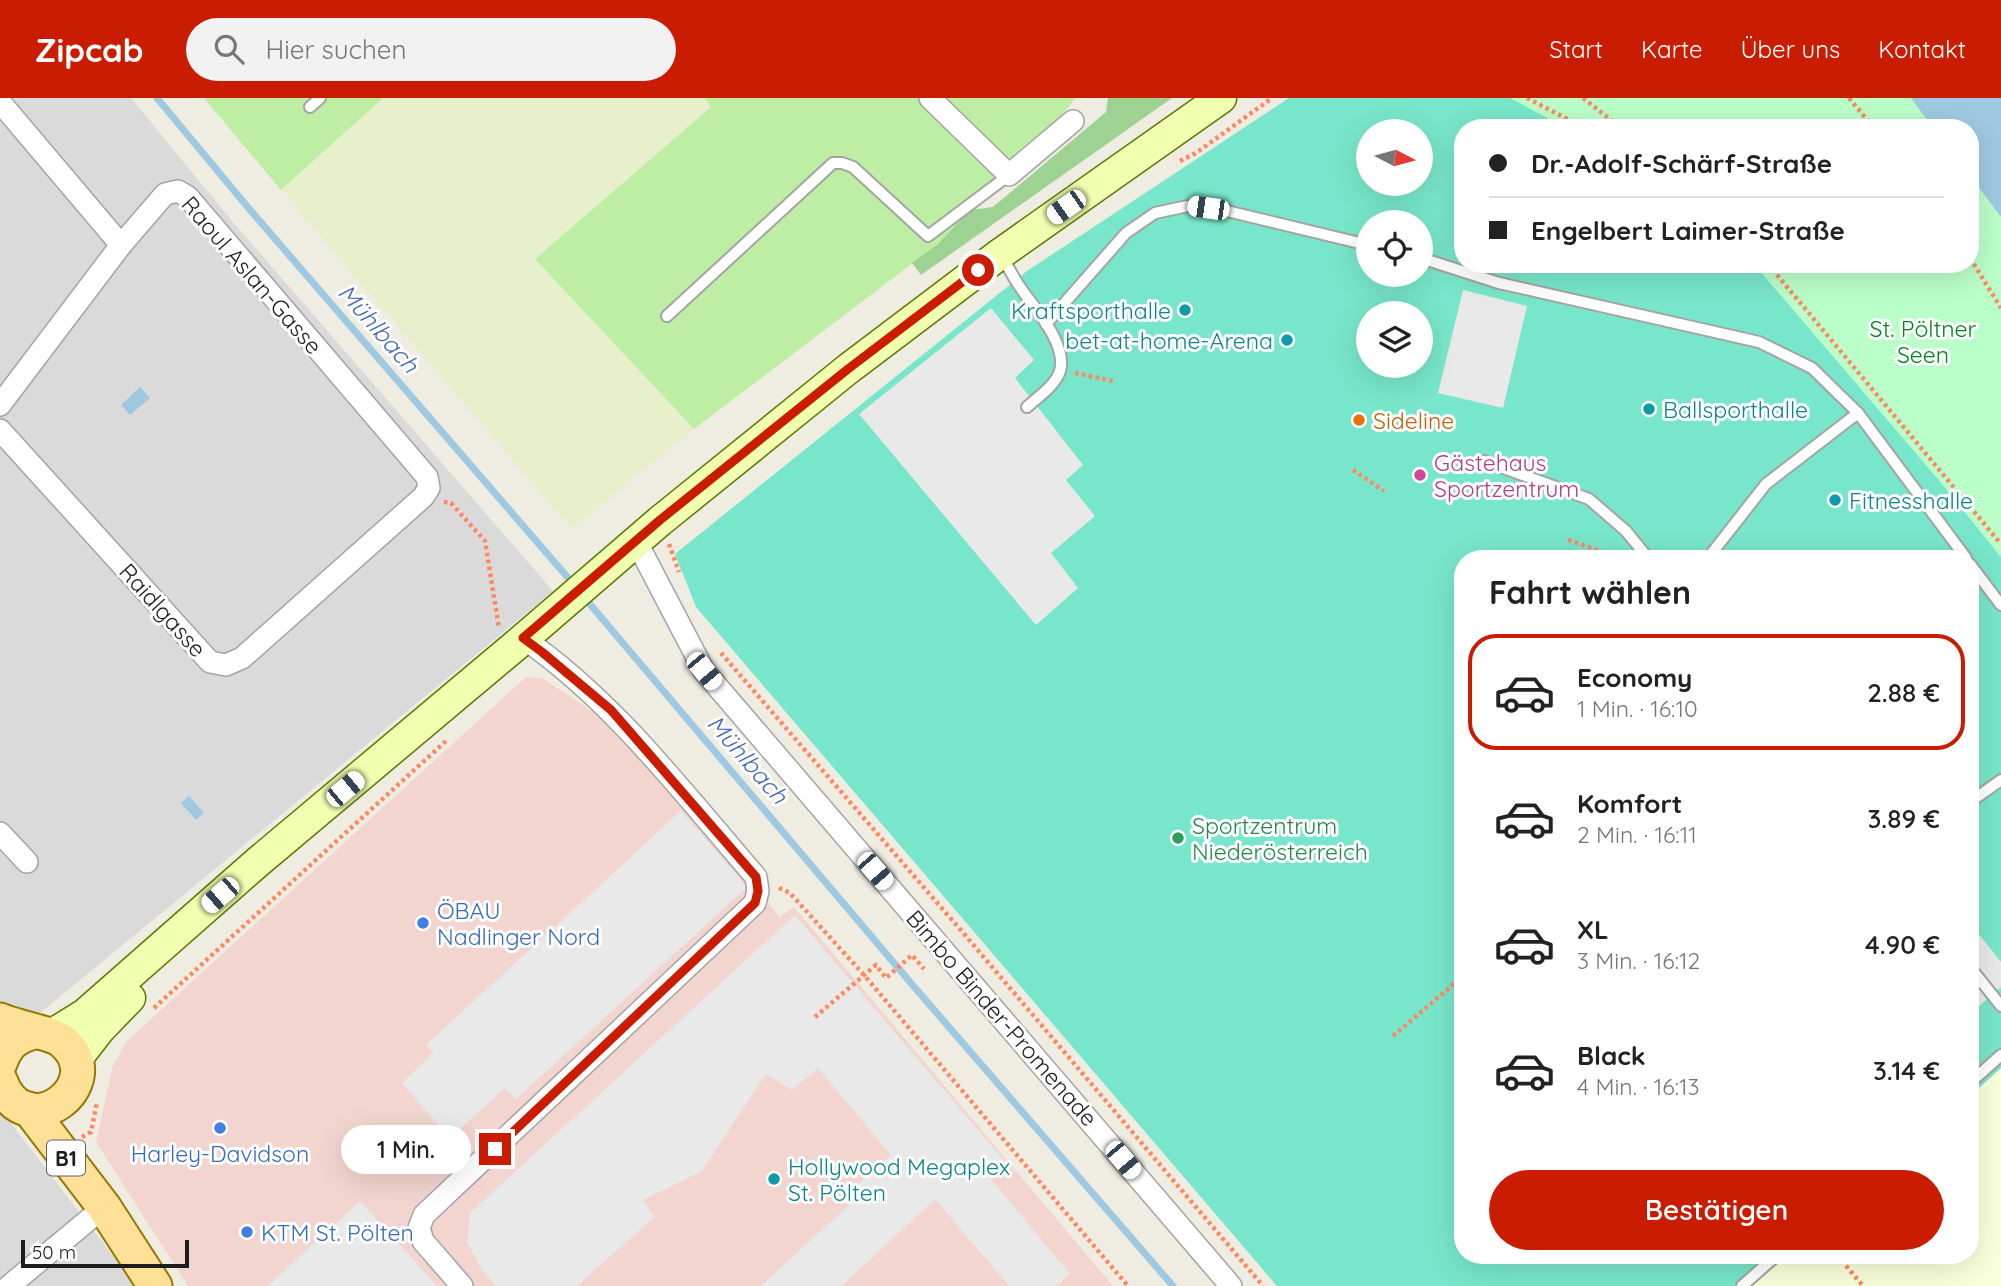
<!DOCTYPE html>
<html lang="de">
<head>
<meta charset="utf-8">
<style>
  body { margin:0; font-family:Quicksand,sans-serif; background:#f2f2f2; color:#222; height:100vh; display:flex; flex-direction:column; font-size:26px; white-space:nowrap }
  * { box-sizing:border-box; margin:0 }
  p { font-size:23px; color:#767676 }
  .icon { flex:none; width:38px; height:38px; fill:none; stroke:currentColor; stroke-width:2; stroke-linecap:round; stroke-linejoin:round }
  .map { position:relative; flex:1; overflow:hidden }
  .drawer { position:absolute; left:1454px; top:452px; width:525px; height:714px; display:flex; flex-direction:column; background:#fff; border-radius:28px; box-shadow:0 7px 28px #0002 }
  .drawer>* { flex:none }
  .guide { position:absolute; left:1454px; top:21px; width:525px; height:154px; border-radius:28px; box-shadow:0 7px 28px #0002; display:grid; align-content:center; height:154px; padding:0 35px; background:#fff }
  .needle { width:46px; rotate:96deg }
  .controls { position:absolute; left:1356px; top:21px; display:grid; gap:14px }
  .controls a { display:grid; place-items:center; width:77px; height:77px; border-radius:50%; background:#fff; box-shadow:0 7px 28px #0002; font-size:35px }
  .scale { position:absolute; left:21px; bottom:18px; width:168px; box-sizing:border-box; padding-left:7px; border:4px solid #1d1d1d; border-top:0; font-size:19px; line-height:24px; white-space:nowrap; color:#1d1d1d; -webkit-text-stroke:5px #fff; paint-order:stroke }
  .end { position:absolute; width:32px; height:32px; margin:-16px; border:9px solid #ca1c00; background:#fff; box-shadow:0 0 0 4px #fff }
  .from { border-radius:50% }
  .bubble { position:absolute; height:49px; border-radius:24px; background:#fff; box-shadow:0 7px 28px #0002; font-size:23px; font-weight:600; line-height:49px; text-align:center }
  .car { position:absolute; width:21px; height:42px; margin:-21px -10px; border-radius:9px; box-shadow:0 0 5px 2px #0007; background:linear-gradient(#fff 24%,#345 0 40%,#fff 0 76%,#345 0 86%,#fff 0) }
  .guide b { display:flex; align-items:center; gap:24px; height:66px; font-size:26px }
  .guide b+b { border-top:2px solid #e0e0e0 }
  .guide i { width:18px; height:18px; background:#222 }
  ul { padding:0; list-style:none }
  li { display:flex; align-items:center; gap:21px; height:116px; margin:0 14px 10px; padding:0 21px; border:4px solid transparent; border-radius:28px }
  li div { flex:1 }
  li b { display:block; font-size:26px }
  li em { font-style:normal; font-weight:600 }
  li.current { border-color:#ca1c00 }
  li>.icon { width:63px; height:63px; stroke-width:1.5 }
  h2 { padding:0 35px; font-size:32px; line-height:84px }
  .cta { display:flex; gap:14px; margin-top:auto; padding:14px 35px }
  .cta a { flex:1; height:80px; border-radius:42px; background:#ca1c00; color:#fff; font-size:28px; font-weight:600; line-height:80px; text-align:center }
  header { display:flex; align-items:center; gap:42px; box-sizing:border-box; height:98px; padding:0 35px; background:#ca1c00; color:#fff }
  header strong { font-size:33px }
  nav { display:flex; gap:38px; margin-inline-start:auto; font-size:24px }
  .search { width:490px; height:63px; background:#f2f2f2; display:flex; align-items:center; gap:18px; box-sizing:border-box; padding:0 24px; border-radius:38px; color:#767676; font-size:26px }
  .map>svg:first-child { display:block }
  .residential { fill:#dbdada }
  .commercial { fill:#f2d5cf }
  .education { fill:#faffdb }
  .farmland { fill:#e8f0cb }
  .grass { fill:#beeea3 }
  .forest { fill:#9dd293 }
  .park { fill:#bafec9 }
  .pitch { fill:#78e6ca; fill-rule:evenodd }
  .parking { fill:#e9e9e9 }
  .water { fill:#9ec9e1 }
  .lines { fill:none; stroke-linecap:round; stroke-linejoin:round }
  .stream { stroke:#9ec9e1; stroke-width:7 }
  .lane-casing { stroke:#a4a4a4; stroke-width:14 }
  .street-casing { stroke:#a4a4a4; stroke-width:24 }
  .secondary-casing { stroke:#5b7800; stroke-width:33 }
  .primary-casing { stroke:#967900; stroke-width:37 }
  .path { stroke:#ff8863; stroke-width:4.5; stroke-dasharray:3.5 3.5; stroke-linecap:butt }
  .lane { stroke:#fff; stroke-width:10 }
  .street { stroke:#fff; stroke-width:21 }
  .secondary { stroke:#f0ffb0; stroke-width:30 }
  .primary { stroke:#ffe097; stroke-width:33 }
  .route { stroke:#ca1c00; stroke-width:9 }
  .culture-dot { fill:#0f9aa8; stroke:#fff; stroke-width:2.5 }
  .food-dot { fill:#e8710a; stroke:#fff; stroke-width:2.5 }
  .hotel-dot { fill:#d1479c; stroke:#fff; stroke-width:2.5 }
  .leisure-dot { fill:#2e9e5b; stroke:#fff; stroke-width:2.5 }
  .shop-dot { fill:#3f7fe0; stroke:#fff; stroke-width:2.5 }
  .labels { text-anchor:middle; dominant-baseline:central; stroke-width:6; stroke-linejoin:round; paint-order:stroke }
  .shield { fill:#fff; stroke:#616161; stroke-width:2 }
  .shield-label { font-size:21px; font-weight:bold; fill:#1d1d1d }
  .street-label { font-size:23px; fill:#1d1d1d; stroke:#fff }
  .culture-label { font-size:23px; fill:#0d838f; stroke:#fff; text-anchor:start }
  .park-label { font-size:23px; fill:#02841e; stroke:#fff }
  .food-label { font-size:23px; fill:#c56008; stroke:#fff; text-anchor:start }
  .hotel-label { font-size:23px; fill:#b23c85; stroke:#fff; text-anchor:start }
  .leisure-label { font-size:23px; fill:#27864d; stroke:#fff; text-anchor:start }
  .shop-label { font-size:23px; fill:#366cbe; stroke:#fff; text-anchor:start }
  .water-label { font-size:24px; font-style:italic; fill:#416bb5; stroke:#fff }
</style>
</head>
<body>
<header>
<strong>Zipcab</strong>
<div class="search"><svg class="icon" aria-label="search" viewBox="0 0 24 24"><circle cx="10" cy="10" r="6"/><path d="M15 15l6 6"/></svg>Hier suchen</div>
<nav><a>Start</a><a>Karte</a><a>Über uns</a><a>Kontakt</a></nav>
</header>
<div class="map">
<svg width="2001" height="1188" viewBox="0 0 2001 1188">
  <rect width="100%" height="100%" fill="#efede2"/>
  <!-- residential -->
  <g class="residential">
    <path d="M 0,0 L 131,0 L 233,124 L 553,493 L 0,948 Z"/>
    <path d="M 0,1011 L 136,1188 L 0,1188 Z"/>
  </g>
  <!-- commercial -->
  <path class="commercial" d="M 526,579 L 542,580 L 616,629 L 780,819 L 794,809 L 1113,1188 L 188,1188 L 96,1044 L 113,967 L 127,943 Z"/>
  <!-- education -->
  <path class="education" d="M 2001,970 L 2001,1188 L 1752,1188 L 1788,1157 L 1970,1157 L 1971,997 Z"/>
  <!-- farmland -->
  <path class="farmland" d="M 383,0 L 704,0 L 712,8 L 535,161 L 694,331 L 572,431 L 281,92 Z"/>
  <!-- grass -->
  <g class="grass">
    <path d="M 204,0 L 383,0 L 281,92 Z"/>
    <path d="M 704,0 L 1075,0 L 1067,11 L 938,146 L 694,331 L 535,161 L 711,9 Z"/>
  </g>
  <!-- forest -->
  <path class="forest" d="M 1108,0 L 1172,0 L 921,177 L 912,165 L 938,146 L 970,112 L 993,109 L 1106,14 Z"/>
  <!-- park -->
  <path class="park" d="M 1510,0 L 2001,0 L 2001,459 L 1942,386 L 1754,166 L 1970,166 L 1970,30 L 1566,30 Z"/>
  <!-- pitch -->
  <path class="pitch" d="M 1289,0 L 1510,0 L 1566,30 L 1463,30 L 1463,166 L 1754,166 L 1942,386 L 2001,459 L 2001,970 L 1971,997 L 1970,460 L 1463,460 L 1463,1157 L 1788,1157 L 1752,1188 L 1277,1188 L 696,509 L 675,456 L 1027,173 ZM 1368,33 L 1421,33 L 1421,86 L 1368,86 ZM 1368,124 L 1421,124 L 1421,177 L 1368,177 ZM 1368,215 L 1421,215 L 1421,268 L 1368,268 Z"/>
  <!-- parking -->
  <g class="parking">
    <path d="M 1463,192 L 1527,208 L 1503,310 L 1438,295 Z"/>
    <path d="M 991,210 L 1034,262 L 1015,280 L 1083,367 L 1066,382 L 1095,418 L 1051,455 L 1078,490 L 1036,527 L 859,316 Z"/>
    <path d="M 681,713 L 747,789 L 516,1001 L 505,990 L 450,1040 L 402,985 L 433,955 L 426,947 Z"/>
    <path d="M 795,817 L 1006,1065 L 989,1079 L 1070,1176 L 1056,1188 L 1009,1188 L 935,1101 L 842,1188 L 761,1188 L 859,1098 L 854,1090 L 891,1057 L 818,970 L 792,992 L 766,976 L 702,1073 L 643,1102 L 654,1119 L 577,1188 L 496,1188 L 482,1172 L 467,1144 L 470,1115 Z"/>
    <path d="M 1970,825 L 2001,864 L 2001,889 L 1971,915 Z"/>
    <path d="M 360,1103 L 437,1188 L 268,1188 Z"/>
  </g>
  <!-- water -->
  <g class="water">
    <path d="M 1911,0 L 2001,0 L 2001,119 L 1971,79 L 1970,30 L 1933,30 Z"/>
    <path d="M 140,289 L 150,300 L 130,317 L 121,307 Z"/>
    <path d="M 189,698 L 204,715 L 196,722 L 181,705 Z"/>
  </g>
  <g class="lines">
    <!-- stream -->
    <g class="stream">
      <path d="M 157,0 L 251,113 L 576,489"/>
      <path d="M 583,498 L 916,891 L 1173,1188"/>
    </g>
    <!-- lane casing -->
    <g class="lane-casing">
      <g id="lane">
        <path d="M 310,9 L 320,0"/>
        <path d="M 1002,158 C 1007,167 1012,177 1018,186 C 1032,208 1068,245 1060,273 C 1055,288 1039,298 1027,309"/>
        <path d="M 1421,160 L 1499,185 L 1759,244 L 1812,270 L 1858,315 L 1966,460"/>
        <path d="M 667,218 L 833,65 L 842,65 L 853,69 L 928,138 L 1009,77"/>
        <path d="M 1046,226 L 1126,135 L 1155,115 L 1188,108 L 1227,113 L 1368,147"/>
        <path d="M 1484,363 L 1589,401 L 1626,433 L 1648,460"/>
        <path d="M 1708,460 L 1766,386 L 1858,315"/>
        <path d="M 1970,466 L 2001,507"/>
        <path d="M 1970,704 L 2001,682"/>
        <path d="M 1970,869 L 2001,908"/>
        <path d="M 1970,985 L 2001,957"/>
        <path d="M 1742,1188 L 1777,1157"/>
      </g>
    </g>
    <!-- street casing -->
    <g class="street-casing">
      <g id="street">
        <path d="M 930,0 L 1009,77 L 1073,23"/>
        <path d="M 0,4 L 121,147"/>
        <path d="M 0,307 L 121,147 L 165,96 L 178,93 L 188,99 L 427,379 L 429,390 L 423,399 L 242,560 L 226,567 L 210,564 L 0,332"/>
        <path d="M 636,443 L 704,573 L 1231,1188"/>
        <path d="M 0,735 L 27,764"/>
        <path d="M 9,1188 L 104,1109"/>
        <path d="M 462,1188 L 423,1143 L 419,1130 L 424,1117 L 755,805 L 758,793 L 756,779 C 683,695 615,604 523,540"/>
      </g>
    </g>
    <!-- secondary casing -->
    <g class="secondary-casing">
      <g id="secondary">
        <path d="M 51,937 L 85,916 L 259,763 L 515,548 L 660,423 L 848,271 L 1000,156 L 1221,0"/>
        <path d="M 75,963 L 100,931 L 130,900"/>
      </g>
    </g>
    <!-- primary casing -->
    <g class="primary-casing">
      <g id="primary">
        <path d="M 0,922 C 15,929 52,935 62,943 C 113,985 25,1052 0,982"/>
        <path d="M 0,965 C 7,946 15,939 34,934"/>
        <path d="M 29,1011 L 104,1109 L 155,1188"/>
      </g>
    </g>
    <!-- path -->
    <g class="path">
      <path d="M 1527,0 L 1577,26 L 1601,30"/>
      <path d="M 1583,0 L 1621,30"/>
      <path d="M 1849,0 L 1874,30"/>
      <path d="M 1180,63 L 1196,55 L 1272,0"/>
      <path d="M 1970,160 L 2001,210"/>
      <path d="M 1768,166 L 2001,446"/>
      <path d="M 1075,275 L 1113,283"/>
      <path d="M 1353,372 L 1384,393"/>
      <path d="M 444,404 L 451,405 L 485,443 L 499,530"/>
      <path d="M 1568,442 L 1621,460"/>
      <path d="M 669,446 L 679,474"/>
      <path d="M 721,555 L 959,830 L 1263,1188"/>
      <path d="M 779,790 L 790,795 L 864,877 L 1128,1188"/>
      <path d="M 154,910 L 447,642"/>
      <path d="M 815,919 L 876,867 L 886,880 L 912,857 L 924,871"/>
      <path d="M 1393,938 L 1463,878"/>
      <path d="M 82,1039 L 91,1034 L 97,1004"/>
      <path d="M 1837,1157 L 1863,1188"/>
    </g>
    <!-- lane -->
    <use href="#lane" class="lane"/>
    <!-- street -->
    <use href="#street" class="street"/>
    <!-- secondary -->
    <use href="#secondary" class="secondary"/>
    <!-- primary -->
    <use href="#primary" class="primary"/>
  </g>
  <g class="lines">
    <!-- route -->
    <path class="route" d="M 495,1051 L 755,805 L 758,793 L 756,779 L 611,612 L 542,554 L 523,540 L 660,422 L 848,271 L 978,172"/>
  </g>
  <!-- markers -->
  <g class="culture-dot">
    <circle cx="1185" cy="212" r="7"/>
    <circle cx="1287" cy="242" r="7"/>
    <circle cx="1649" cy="311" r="7"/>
    <circle cx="1835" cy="402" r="7"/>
    <circle cx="774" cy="1081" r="7"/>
  </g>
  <circle class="food-dot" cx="1359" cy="322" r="7"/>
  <circle class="hotel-dot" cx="1420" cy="377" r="7"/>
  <circle class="leisure-dot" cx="1178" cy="740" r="7"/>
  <g class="shop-dot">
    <circle cx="423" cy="825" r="7"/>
    <circle cx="220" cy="1030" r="7"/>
    <circle cx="247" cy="1134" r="7"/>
  </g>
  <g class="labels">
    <!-- shield labels -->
    <rect class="shield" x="47" y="1042.5" width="38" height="35" rx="5"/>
    <g class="shield-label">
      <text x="66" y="1060">B1</text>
    </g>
    <!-- street labels -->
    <g class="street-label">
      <text transform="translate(252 177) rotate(49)">Raoul Aslan-Gasse</text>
      <text transform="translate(163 512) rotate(48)">Raidlgasse</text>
      <text transform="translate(1002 920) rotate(49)">Bimbo Binder-Promenade</text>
    </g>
    <!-- culture labels -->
    <g class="culture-label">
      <text x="1171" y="212" text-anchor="end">Kraftsporthalle</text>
      <text x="1273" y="242" text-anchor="end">bet-at-home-Arena</text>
      <text x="1663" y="311">Ballsporthalle</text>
      <text x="1849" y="402">Fitnesshalle</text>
      <text x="788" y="1068">Hollywood Megaplex<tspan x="788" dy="26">St. Pölten</tspan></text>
    </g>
    <!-- park labels -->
    <g class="park-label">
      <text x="1923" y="230">St. Pöltner<tspan x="1923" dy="26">Seen</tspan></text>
    </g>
    <!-- food labels -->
    <g class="food-label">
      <text x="1373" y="322">Sideline</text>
    </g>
    <!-- hotel labels -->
    <g class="hotel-label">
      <text x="1434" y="364">Gästehaus<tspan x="1434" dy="26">Sportzentrum</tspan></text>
    </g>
    <!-- leisure labels -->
    <g class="leisure-label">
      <text x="1192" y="727">Sportzentrum<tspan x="1192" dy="26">Niederösterreich</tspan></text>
    </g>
    <!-- shop labels -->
    <g class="shop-label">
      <text x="437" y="812">ÖBAU<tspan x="437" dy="26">Nadlinger Nord</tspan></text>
      <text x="220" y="1055" text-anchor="middle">Harley-Davidson</text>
      <text x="261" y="1134">KTM St. Pölten</text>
    </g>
    <!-- water labels -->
    <g class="water-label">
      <text transform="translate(379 230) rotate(49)">Mühlbach</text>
      <text transform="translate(748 661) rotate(49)">Mühlbach</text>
    </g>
  </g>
</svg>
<div class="controls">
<a><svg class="needle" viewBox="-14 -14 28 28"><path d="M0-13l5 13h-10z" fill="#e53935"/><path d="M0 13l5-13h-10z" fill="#767676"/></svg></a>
<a><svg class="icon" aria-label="locate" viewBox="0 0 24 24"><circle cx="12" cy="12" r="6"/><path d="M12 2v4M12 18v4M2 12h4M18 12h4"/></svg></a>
<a><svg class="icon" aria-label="layers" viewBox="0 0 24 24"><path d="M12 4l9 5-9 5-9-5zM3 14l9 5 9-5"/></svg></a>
</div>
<div class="scale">50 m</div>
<i class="end from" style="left:978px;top:172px"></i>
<i class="end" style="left:495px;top:1051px"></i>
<div class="bubble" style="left:341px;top:1027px;width:130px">1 Min.</div>
<i class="car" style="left:1066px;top:109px;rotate:235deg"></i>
<i class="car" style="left:1208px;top:110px;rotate:278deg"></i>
<i class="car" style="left:704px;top:573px;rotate:140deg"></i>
<i class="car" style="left:345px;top:691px;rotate:50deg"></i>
<i class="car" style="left:875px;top:773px;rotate:139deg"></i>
<i class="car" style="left:220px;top:797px;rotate:229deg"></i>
<i class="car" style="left:1123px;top:1062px;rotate:140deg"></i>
<div class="guide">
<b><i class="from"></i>Dr.-Adolf-Schärf-Straße</b>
<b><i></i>Engelbert Laimer-Straße</b>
</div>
<section class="drawer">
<h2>Fahrt wählen</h2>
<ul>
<li class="current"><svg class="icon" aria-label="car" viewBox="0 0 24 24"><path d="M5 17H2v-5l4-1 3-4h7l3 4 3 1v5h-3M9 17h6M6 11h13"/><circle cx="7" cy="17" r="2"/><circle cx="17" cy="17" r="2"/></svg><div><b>Economy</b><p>1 Min. · 16:10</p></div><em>2.88 €</em></li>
<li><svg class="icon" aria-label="car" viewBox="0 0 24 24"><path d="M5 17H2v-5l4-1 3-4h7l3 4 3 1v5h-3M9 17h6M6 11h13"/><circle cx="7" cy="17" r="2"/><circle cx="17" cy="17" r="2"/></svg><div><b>Komfort</b><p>2 Min. · 16:11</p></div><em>3.89 €</em></li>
<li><svg class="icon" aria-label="car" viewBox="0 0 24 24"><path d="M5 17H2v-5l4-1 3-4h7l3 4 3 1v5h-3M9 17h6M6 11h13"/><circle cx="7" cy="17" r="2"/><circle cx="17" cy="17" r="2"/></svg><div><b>XL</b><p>3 Min. · 16:12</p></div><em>4.90 €</em></li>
<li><svg class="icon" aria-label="car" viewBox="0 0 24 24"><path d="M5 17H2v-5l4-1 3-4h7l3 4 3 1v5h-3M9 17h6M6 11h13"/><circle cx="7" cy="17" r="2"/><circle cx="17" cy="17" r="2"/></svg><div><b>Black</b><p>4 Min. · 16:13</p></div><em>3.14 €</em></li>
</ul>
<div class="cta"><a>Bestätigen</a></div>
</section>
</div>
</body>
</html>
